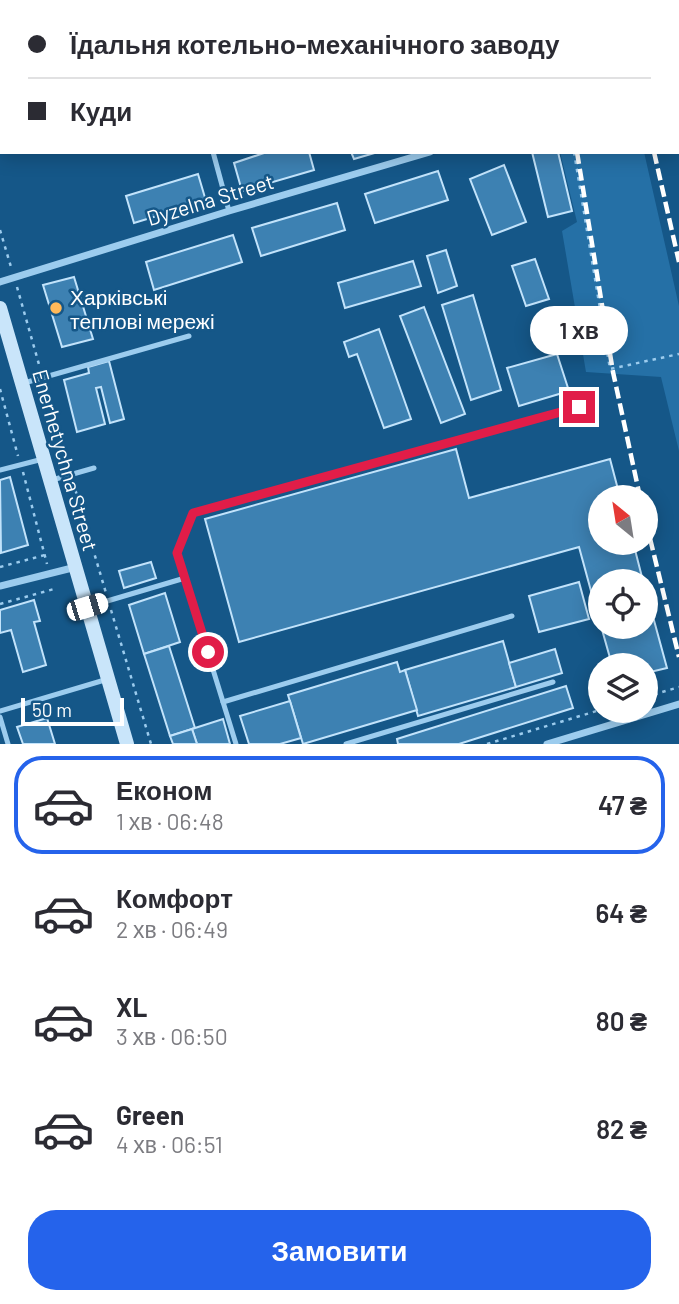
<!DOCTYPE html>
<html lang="uk">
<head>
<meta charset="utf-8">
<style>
  body { margin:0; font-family:Barlow,sans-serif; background:#f2f2f3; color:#2b2b33; height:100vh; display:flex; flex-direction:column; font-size:26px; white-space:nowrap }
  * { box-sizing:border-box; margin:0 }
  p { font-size:23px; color:#7c7c81 }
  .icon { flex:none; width:38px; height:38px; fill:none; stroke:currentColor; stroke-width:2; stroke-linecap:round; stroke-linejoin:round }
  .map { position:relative; height:744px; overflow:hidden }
  .panel { display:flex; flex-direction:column; background:#fff; flex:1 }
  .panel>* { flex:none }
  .hud { position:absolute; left:0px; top:0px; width:679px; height:154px; box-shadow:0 4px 18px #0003; display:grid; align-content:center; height:154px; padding:0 28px; background:#fff }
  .needle { width:46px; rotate:330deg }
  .fabs { position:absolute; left:588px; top:485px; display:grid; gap:14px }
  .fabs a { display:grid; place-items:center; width:70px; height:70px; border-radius:50%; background:#fff; box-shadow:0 4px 18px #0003; font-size:35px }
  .scale { position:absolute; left:21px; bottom:18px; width:103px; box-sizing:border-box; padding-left:7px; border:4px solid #fff; border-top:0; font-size:19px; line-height:24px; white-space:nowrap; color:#fff; -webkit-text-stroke:5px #155788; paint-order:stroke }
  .end { position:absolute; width:32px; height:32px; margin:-16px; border:9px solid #e11d48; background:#fff; box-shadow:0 0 0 4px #fff }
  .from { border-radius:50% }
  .bubble { position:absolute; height:49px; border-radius:24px; background:#fff; box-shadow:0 4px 18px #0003; font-size:23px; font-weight:600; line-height:49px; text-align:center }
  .car { position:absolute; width:21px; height:42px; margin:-21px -10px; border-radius:9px; box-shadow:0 0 5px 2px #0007; background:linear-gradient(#fff 24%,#345 0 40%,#fff 0 76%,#345 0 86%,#fff 0) }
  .hud b { display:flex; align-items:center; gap:24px; height:66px; font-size:26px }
  .hud b+b { border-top:2px solid #e1e1e2 }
  .hud i { width:18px; height:18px; background:#2b2b33 }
  ul { padding:12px 0 0; list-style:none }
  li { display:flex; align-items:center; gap:21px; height:98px; margin:0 14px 10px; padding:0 14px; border:4px solid transparent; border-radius:28px }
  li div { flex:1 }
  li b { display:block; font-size:26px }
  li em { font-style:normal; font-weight:600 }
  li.active { border-color:#2563eb }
  li>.icon { width:63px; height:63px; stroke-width:1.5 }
  .button { display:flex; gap:14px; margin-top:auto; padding:14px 28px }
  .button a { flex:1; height:80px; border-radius:28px; background:#2563eb; color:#fff; font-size:28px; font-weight:600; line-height:80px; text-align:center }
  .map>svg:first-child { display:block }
  .green { fill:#2570a6 }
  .building { fill:#3d81b2; stroke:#c2e3fb; stroke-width:2 }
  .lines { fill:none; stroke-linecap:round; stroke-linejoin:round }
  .path { stroke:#9cccee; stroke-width:2.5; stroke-dasharray:3.5 5; stroke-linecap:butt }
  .lane { stroke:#9cccee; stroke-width:5 }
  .street { stroke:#9cccee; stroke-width:7 }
  .secondary { stroke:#c9e5fa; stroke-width:14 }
  .rail { stroke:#fff; stroke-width:4.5; stroke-dasharray:12 5; stroke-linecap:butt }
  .route { stroke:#e11d48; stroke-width:9 }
  .poi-dot { fill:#ffb95a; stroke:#155788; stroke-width:2.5 }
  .labels { text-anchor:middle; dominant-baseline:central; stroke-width:5; stroke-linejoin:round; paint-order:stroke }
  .street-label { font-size:21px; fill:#fff; stroke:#155788 }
  .poi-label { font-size:21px; fill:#fff; stroke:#155788; text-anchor:start }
</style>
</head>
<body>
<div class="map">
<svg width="679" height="744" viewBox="0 0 679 744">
  <rect width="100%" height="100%" fill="#155788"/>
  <!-- green -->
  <path class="green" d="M 560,152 L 644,152 L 679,306 L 679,451 L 661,377 L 586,372 L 562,231 L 577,222 Z"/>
  <!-- building -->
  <g class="building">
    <rect x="211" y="0" width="60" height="2"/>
    <path d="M 0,77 L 2,77 L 2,138 L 0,133 Z"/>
    <path d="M 267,152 L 309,152 L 314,170 L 242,191 L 234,163 Z"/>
    <path d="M 351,152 L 378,152 L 354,159 Z"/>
    <path d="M 532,152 L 558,152 L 572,211 L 548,217 Z"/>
    <path d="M 504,165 L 526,222 L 492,235 L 470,179 Z"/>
    <path d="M 438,171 L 448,200 L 375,223 L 365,194 Z"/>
    <path d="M 198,174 L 206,201 L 134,223 L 126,196 Z"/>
    <path d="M 337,203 L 345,230 L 261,256 L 252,228 Z"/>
    <path d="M 233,235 L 242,262 L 154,290 L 146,262 Z"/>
    <path d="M 446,250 L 457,286 L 438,293 L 427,256 Z"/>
    <path d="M 535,259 L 549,299 L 526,306 L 512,266 Z"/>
    <path d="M 413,261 L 421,286 L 345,308 L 338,283 Z"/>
    <path d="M 74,277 L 93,339 L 62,347 L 43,285 Z"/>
    <path d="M 473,295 L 501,390 L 471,400 L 442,305 Z"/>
    <path d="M 424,307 L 465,414 L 441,423 L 400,316 Z"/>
    <path d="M 379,329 L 411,419 L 384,428 L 357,354 L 349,357 L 344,342 Z"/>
    <path d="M 557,354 L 569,391 L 519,406 L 507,368 Z"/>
    <path d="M 109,361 L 124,419 L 110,423 L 101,387 L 96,388 L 105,424 L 77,432 L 64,380 L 89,373 L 88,367 Z"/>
    <path d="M 456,449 L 469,498 L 610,459 L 620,497 L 600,497 L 600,542 L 633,542 L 643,581 L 600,581 L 600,624 L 579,547 L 239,642 L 205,519 Z"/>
    <path d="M 10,477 L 28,545 L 1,553 L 0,480 Z"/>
    <path d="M 151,562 L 156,578 L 124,588 L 119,571 Z"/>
    <path d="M 579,582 L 589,619 L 539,632 L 529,596 Z"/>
    <path d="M 646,591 L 667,668 L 646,673 L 646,665 L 612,665 L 601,626 L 646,626 Z"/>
    <path d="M 165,593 L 180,642 L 144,654 L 129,605 Z"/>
    <path d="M 34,600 L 40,621 L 34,622 L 46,665 L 23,672 L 11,630 L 0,633 L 0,610 Z"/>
    <path d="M 503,641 L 516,687 L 418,716 L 405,670 Z"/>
    <path d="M 169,646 L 195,728 L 170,736 L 144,654 Z"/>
    <path d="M 555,649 L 562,673 L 516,687 L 509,663 Z"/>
    <path d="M 397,662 L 400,672 L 405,670 L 417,710 L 303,744 L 288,695 Z"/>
    <path d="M 566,686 L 573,708 L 459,744 L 398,744 L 397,739 Z"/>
    <path d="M 290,701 L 301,738 L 280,744 L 249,744 L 240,716 Z"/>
    <path d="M 47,718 L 55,744 L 23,744 L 17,727 Z"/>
    <path d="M 223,719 L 230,744 L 197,744 L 192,729 Z"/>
    <path d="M 192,729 L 197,744 L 173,744 L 170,736 Z"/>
  </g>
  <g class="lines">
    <!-- path -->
    <g class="path">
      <path d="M 574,152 L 610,369 L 679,354"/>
      <path d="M 0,230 L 11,267"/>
      <path d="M 17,287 L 40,368"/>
      <path d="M 44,385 L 68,466"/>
      <path d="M 0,389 L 18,456"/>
      <path d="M 23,472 L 47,564"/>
      <path d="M 73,482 L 106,593"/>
      <path d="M 0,567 L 45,555"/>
      <path d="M 0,604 L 54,589"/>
      <path d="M 111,610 L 151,744"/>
      <path d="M 646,697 L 679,687"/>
      <path d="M 487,744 L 600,710"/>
    </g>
    <!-- lane -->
    <g class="lane">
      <path d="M 213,152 L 229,211"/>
      <path d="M 24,383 L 189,336"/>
      <path d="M 0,470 L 43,459"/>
      <path d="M 52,480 L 94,468"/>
      <path d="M 87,607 L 185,578"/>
      <path d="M 223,702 L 512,616"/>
      <path d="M 0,711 L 108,679"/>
      <path d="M 0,717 L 8,744"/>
      <path d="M 236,744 L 177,553 L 193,513 L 579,407"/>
      <path d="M 346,744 L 553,682"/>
    </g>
    <!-- street -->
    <g class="street">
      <path d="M 0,282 L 229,211 L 430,152"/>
      <path d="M 0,586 L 76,567"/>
      <path d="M 547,744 L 679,704"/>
    </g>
    <!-- secondary -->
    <path class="secondary" d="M 0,308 L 127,744"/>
    <!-- rail -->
    <g class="rail">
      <path d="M 545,0 L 545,2"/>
      <path d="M 616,0 L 616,2"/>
      <path d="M 577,152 L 613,372 L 640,497"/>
      <path d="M 654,152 L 679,262"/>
      <path d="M 646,522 L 679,657"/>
    </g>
  </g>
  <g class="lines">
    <!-- route -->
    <path class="route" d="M 208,652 L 177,553 L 193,513 L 579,407"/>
  </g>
  <!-- markers -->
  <circle class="poi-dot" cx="56" cy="308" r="7"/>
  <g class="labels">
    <!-- street labels -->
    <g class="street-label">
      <text transform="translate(210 199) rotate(-17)">Dyzelna Street</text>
      <text transform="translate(66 460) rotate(74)">Enerhetychna Street</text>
    </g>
    <!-- poi labels -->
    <g class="poi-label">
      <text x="70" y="296">Харківські<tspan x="70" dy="24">теплові мережі</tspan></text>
    </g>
  </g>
</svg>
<div class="fabs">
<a><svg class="needle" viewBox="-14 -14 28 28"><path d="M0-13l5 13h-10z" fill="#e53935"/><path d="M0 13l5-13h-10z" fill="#7c7c81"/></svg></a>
<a><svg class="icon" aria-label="locate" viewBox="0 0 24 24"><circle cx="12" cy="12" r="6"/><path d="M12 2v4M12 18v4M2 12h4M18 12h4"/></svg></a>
<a><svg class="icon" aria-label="layers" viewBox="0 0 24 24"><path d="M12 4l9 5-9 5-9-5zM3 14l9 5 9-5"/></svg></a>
</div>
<div class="scale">50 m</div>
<i class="end from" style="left:208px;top:652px"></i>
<i class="end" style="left:579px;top:407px"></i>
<div class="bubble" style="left:530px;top:306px;width:98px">1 хв</div>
<i class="car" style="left:87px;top:607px;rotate:73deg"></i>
<div class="hud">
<b><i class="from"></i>Їдальня котельно-механічного заводу</b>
<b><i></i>Куди</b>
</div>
</div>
<section class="panel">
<ul>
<li class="active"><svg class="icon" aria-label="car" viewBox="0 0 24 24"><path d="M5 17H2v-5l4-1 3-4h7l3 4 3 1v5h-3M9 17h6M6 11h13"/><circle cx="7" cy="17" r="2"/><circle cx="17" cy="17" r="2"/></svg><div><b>Економ</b><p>1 хв · 06:48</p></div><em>47 ₴</em></li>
<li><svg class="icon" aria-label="car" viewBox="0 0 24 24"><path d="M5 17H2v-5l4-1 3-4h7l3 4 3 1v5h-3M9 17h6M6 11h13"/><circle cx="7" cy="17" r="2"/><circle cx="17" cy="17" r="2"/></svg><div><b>Комфорт</b><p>2 хв · 06:49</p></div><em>64 ₴</em></li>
<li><svg class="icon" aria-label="car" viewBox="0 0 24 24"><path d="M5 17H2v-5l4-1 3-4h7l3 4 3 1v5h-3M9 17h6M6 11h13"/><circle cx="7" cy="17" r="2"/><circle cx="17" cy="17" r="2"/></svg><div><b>XL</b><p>3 хв · 06:50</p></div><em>80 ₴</em></li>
<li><svg class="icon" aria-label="car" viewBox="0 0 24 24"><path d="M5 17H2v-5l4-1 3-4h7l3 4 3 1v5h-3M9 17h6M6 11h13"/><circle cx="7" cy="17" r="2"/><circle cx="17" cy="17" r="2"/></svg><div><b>Green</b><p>4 хв · 06:51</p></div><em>82 ₴</em></li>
</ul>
<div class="button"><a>Замовити</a></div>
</section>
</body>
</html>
